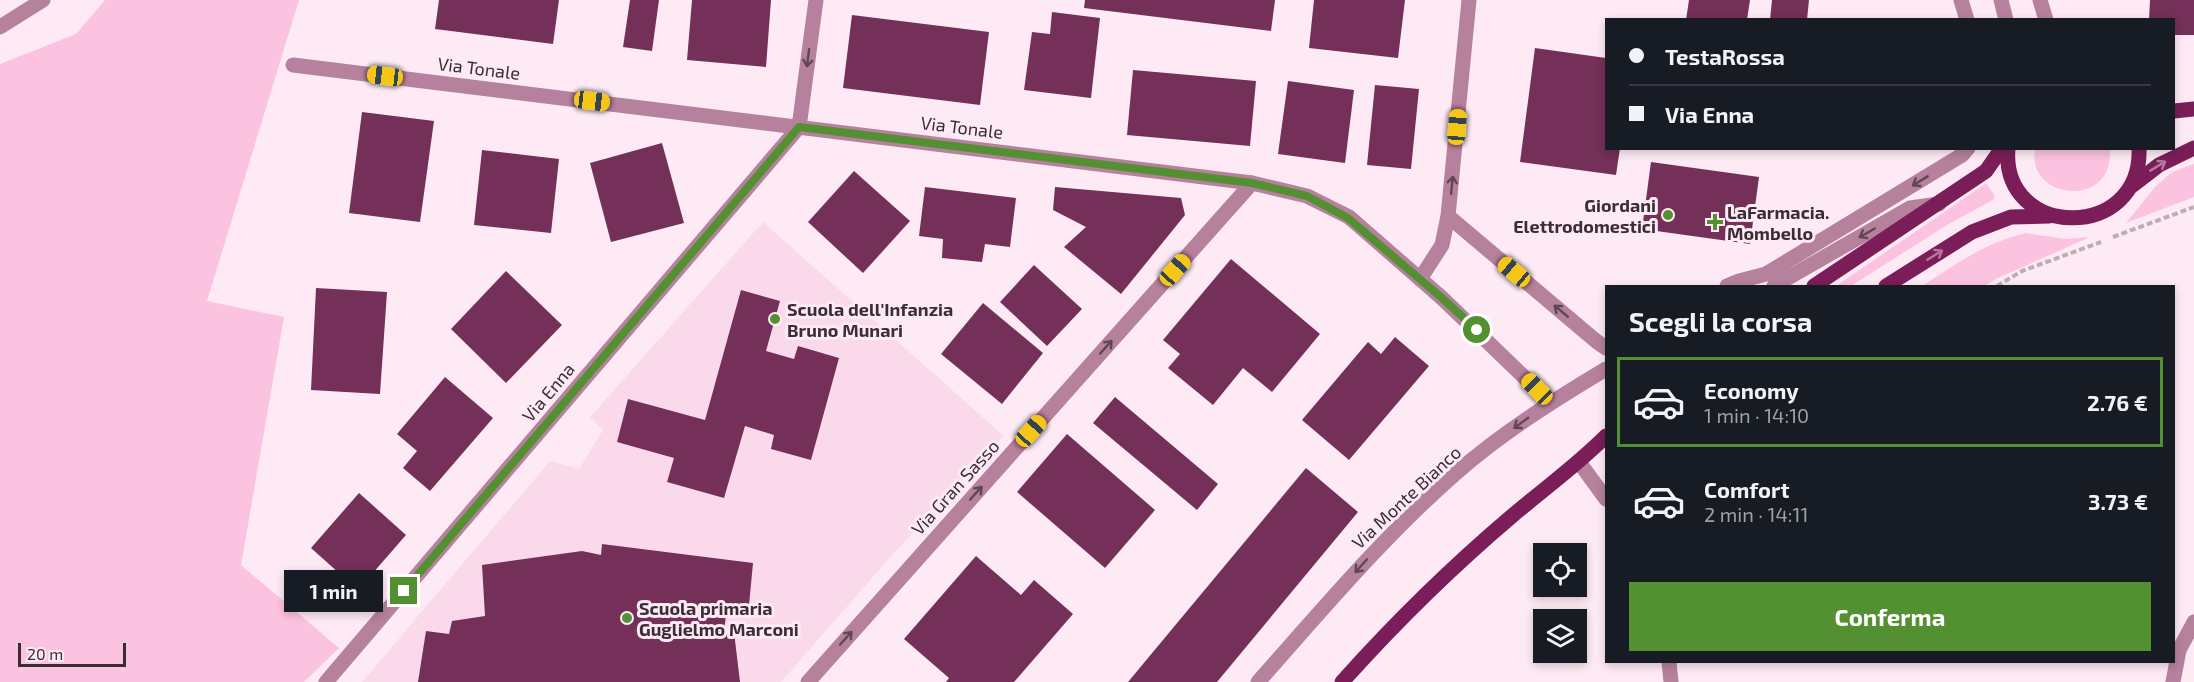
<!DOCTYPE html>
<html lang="it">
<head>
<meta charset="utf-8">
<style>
  body { margin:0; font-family:"Exo 2",sans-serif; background:#20242c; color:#f1f3f6; height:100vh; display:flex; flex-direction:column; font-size:22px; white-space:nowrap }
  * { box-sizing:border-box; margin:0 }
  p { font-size:20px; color:#9ea1a6 }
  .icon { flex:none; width:33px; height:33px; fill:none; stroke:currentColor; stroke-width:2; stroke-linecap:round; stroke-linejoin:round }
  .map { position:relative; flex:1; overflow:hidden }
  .side { position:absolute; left:1605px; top:285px; width:570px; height:378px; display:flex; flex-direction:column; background:#171b24; border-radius:0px; box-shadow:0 3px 9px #0003 }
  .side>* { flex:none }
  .guide { position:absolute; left:1605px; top:18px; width:570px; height:132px; border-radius:0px; box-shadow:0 3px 9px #0003; display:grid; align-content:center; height:132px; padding:0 24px; background:#171b24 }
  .buttons { position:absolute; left:1533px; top:543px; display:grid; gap:12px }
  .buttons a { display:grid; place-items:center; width:54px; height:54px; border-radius:0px; background:#171b24; box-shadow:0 3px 9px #0003; font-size:30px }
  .scale { position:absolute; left:18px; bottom:15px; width:108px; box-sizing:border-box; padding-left:6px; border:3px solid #3a2e34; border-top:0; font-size:16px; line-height:21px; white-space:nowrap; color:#3a2e34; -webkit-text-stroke:4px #feeaf4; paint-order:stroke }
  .end { position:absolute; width:27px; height:27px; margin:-14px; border:8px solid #529031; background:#fff; box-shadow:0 0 0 3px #fff }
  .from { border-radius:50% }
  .bubble { position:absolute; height:42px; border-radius:0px; background:#171b24; box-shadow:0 3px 9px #0003; font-size:20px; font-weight:700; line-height:42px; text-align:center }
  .car { position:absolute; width:18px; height:36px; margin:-18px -9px; border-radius:8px; box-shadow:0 0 4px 2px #0007; background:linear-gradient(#f5c518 24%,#345 0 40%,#f5c518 0 76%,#345 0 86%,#f5c518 0) }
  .guide b { display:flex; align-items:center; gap:21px; height:57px; font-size:22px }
  .guide b+b { border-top:2px solid #363941 }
  .guide i { width:15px; height:15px; background:#f1f3f6 }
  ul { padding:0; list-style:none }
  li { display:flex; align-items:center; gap:18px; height:90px; margin:0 12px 9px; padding:0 12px; border:3px solid transparent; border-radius:0px }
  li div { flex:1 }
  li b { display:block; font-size:22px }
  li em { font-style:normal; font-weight:700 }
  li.selected { border-color:#529031 }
  li>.icon { width:54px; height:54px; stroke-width:1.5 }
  h2 { padding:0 24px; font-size:27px; line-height:72px }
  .primary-button { display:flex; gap:12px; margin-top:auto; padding:12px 24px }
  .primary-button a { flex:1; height:69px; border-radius:0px; background:#529031; color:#fff; font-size:24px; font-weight:700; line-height:69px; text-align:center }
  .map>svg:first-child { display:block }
  .built { fill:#fadaea }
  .green { fill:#fcc3e0 }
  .building { fill:#743058 }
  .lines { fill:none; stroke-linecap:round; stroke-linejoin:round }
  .path { stroke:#beadb6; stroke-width:4; stroke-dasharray:6 3; stroke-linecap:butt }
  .minor { stroke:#b6819d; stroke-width:15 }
  .major { stroke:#7b1d58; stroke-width:15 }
  .oneway { stroke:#5f4754 }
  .oneway2 { stroke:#b6799e }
  .route { stroke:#529031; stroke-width:8 }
  .poi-dot { fill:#529031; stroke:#feeaf4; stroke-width:2 }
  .labels { text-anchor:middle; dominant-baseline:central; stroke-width:6; stroke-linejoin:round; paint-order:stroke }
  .street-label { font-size:18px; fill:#3a2e34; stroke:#feeaf4 }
  .poi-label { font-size:18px; font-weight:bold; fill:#3a2e34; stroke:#feeaf4; text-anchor:start }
</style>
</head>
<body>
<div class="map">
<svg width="2194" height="682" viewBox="0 0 2194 682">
  <rect width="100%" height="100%" fill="#feeaf4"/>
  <!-- built -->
  <path class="built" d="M 763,222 L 1004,436 L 894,553 L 781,682 L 362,682 L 550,461 L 579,469 L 603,430 L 590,417 Z"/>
  <!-- green -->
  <g class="green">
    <path d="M 105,0 L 299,0 L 207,301 L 284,317 L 241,565 L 339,648 L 304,682 L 0,682 L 0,64 L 76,34 Z"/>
    <path d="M 2035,149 L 2110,149 C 2114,210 2026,200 2035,149 Z"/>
    <path d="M 2194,164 L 2194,197 L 2126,223 L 2155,187 L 2172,172 Z"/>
    <path d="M 1985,184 L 1987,184 L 1995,196 L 1993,200 L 1947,225 L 1851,286 L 1836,286 Z"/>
    <path d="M 2026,233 L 2066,239 L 2090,237 L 1998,278 L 1984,286 L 1922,286 C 1955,265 1986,242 2026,233 Z"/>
  </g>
  <!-- building -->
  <g class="building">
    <path d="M 439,0 L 559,0 L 553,44 L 435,29 Z"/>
    <path d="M 630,0 L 659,0 L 652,51 L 623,47 Z"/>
    <path d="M 692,0 L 771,0 L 766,67 L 687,60 Z"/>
    <path d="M 1085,0 L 1275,0 L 1271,31 L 1084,8 Z"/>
    <path d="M 1314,0 L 1405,0 L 1398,58 L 1309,48 Z"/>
    <path d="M 1689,0 L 1750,0 L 1747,20 L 1686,20 Z"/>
    <path d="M 1772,0 L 1809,0 L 1807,20 L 1770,20 Z"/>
    <path d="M 2150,0 L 2194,0 L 2194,35 L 2174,35 L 2174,20 L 2149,20 Z"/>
    <path d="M 1052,12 L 1100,18 L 1091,98 L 1024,90 L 1032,32 L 1050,34 Z"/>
    <path d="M 852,15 L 989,32 L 980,105 L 843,88 Z"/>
    <path d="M 1535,48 L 1606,58 L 1606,148 L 1620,148 L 1616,175 L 1520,162 Z"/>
    <path d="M 1133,70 L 1256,81 L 1250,146 L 1127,135 Z"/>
    <path d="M 1288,81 L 1354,90 L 1345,163 L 1278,154 Z"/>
    <path d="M 1375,85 L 1419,89 L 1411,169 L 1367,165 Z"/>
    <path d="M 362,112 L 434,121 L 420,222 L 349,213 Z"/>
    <path d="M 662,143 L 684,223 L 611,242 L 590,163 Z"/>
    <path d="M 482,150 L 559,159 L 551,233 L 474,225 Z"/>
    <path d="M 1651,162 L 1759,177 L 1750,244 L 1642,229 Z"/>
    <path d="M 854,171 L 910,221 L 863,273 L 808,222 Z"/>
    <path d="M 925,187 L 1016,198 L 1010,247 L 985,244 L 982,262 L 942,258 L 943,239 L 919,236 Z"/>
    <path d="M 1055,187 L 1181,198 L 1185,215 L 1121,294 L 1064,247 L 1086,227 L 1053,210 Z"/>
    <path d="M 1231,259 L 1320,334 L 1272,392 L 1243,368 L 1213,405 L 1168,368 L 1180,354 L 1163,340 Z"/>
    <path d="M 1034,265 L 1082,309 L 1047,346 L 1000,302 Z"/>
    <path d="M 506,271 L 562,325 L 506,383 L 451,329 Z"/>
    <path d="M 316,288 L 387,292 L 380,394 L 311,390 Z"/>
    <path d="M 741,290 L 780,301 L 766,351 L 794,359 L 798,346 L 839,358 L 811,460 L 771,449 L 774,435 L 745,426 L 724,498 L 667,482 L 674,458 L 617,442 L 628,399 L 705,420 Z"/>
    <path d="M 983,303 L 1043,353 L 1002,404 L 941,354 Z"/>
    <path d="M 1395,337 L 1429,366 L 1349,460 L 1302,420 L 1368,342 L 1381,354 Z"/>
    <path d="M 445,377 L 493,418 L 430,491 L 403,468 L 417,451 L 397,434 Z"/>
    <path d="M 1115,397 L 1218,484 L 1197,510 L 1093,423 Z"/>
    <path d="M 1067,434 L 1155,510 L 1105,568 L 1017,492 Z"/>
    <path d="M 1306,468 L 1358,512 L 1217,682 L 1128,682 Z"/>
    <path d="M 359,493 L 406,535 L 358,590 L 311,548 Z"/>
    <path d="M 602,544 L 753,563 L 748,616 L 726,614 L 724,633 L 734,632 L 740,682 L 418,682 L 426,631 L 449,634 L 452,621 L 485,616 L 482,565 L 582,551 L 601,555 Z"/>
    <path d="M 976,556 L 1021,595 L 1034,580 L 1073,614 L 1014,682 L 946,682 L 949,678 L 904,639 Z"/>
  </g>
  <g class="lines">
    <!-- path -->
    <g class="path">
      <path d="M 2113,237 L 2194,207"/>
      <path d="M 1997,286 L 2022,271 L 2101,242"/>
    </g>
    <!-- minor -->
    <g class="minor">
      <path d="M 1961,0 L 1967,20"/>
      <path d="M 2001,0 L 2006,20"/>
      <path d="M 2040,0 L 2046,20"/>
      <path d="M 0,27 L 43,0"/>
      <path d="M 293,65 L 1252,183 L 1307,196 L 1349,217 L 1442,298 L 1550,402"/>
      <path d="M 1448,216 L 1596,341 L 1606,348"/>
      <path d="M 1420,279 L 1442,245 L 1448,216 L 1469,0"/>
      <path d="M 1727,286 L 1739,281 L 1766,274 L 1962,155 L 1968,148"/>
      <path d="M 1774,286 L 1910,208 L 1939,204"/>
      <path d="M 1579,462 L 1606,499"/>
      <path d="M 1669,662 L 1671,682"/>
      <path d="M 326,682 L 799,127 L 816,0"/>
      <path d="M 808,682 L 1252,183"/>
      <path d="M 1258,682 C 1322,610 1384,536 1456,473 C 1502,433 1554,400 1606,369"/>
      <path d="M 2173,682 L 2179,650 L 2194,622"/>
    </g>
    <!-- major -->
    <g class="major">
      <path d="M 2174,111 L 2194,109"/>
      <path d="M 2008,148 C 2000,240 2143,242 2139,148"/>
      <path d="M 2133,185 L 2159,165 L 2194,148"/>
      <path d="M 1814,286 L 1986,171 L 2002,148"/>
      <path d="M 1886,286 L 1972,232 L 2011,217 L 2049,216"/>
      <path d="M 1342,682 C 1394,624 1453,566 1512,516 C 1544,489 1577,465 1606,436"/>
    </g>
  </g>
  <!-- one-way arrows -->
  <defs><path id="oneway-shaft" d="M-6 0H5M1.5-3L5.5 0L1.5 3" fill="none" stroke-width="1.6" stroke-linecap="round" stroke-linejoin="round" transform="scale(1.5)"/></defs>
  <g class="oneway">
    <use href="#oneway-shaft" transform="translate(808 58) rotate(97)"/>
    <use href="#oneway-shaft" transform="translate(1920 181) rotate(149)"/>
    <use href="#oneway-shaft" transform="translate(1452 185) rotate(-84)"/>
    <use href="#oneway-shaft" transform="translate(1867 233) rotate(150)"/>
    <use href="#oneway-shaft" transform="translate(1561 311) rotate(-140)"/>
    <use href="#oneway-shaft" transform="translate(1106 347) rotate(-48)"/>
    <use href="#oneway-shaft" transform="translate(1521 423) rotate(144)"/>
    <use href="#oneway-shaft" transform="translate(976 493) rotate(-48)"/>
    <use href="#oneway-shaft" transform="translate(1361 566) rotate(132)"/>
    <use href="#oneway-shaft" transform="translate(846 638) rotate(-48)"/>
  </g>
  <g class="oneway2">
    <use href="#oneway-shaft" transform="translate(2158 166) rotate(-31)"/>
    <use href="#oneway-shaft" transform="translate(1935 255) rotate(-32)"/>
  </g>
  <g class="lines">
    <!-- route -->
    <path class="route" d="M 404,591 L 799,127 L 1252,183 L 1307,196 L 1348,218 L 1442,298 L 1477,330"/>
  </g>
  <!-- markers -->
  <g class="poi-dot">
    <circle cx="1668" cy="215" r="6"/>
    <path d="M1712 213h6v6h6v6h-6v6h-6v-6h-6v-6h6z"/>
    <circle cx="775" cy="319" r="6"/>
    <circle cx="627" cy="618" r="6"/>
  </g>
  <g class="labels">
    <!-- street labels -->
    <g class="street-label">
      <text transform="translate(479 68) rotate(7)">Via Tonale</text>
      <text transform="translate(962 127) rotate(7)">Via Tonale</text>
      <text transform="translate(548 392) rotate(-50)">Via Enna</text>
      <text transform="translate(955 487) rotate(-48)">Via Gran Sasso</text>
      <text transform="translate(1406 497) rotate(-43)">Via Monte Bianco</text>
    </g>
    <!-- poi labels -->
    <g class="poi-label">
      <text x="1656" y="205" text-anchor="end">Giordani<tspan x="1656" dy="21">Elettrodomestici</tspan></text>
      <text x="1727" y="212">LaFarmacia.<tspan x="1727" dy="21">Mombello</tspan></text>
      <text x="787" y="309">Scuola dell'Infanzia<tspan x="787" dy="21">Bruno Munari</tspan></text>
      <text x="639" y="608">Scuola primaria<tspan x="639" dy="21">Guglielmo Marconi</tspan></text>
    </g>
  </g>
</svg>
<div class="buttons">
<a><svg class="icon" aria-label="locate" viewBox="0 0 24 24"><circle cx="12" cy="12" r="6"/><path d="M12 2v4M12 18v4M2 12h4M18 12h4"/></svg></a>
<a><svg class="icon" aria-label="layers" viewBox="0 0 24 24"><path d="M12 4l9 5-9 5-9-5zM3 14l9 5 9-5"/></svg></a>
</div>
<div class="scale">20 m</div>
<i class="end from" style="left:1477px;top:330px"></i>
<i class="end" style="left:404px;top:591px"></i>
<div class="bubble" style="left:284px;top:570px;width:99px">1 min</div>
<i class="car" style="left:385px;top:76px;rotate:277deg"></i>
<i class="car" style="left:592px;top:101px;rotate:97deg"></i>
<i class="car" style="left:1457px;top:127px;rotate:5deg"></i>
<i class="car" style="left:1175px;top:270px;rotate:42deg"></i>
<i class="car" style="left:1514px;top:272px;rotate:310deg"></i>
<i class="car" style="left:1537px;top:389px;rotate:315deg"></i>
<i class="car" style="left:1031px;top:431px;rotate:42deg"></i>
<div class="guide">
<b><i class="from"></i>TestaRossa</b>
<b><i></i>Via Enna</b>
</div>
<section class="side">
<h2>Scegli la corsa</h2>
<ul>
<li class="selected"><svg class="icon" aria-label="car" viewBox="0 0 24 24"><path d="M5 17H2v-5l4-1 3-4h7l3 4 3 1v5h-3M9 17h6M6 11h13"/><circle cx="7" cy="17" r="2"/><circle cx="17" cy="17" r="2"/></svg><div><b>Economy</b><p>1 min · 14:10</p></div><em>2.76 €</em></li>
<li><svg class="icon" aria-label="car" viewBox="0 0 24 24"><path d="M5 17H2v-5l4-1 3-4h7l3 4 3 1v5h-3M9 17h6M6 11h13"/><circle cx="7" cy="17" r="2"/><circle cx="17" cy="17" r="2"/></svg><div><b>Comfort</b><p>2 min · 14:11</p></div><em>3.73 €</em></li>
</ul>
<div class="primary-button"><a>Conferma</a></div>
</section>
</div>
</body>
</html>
